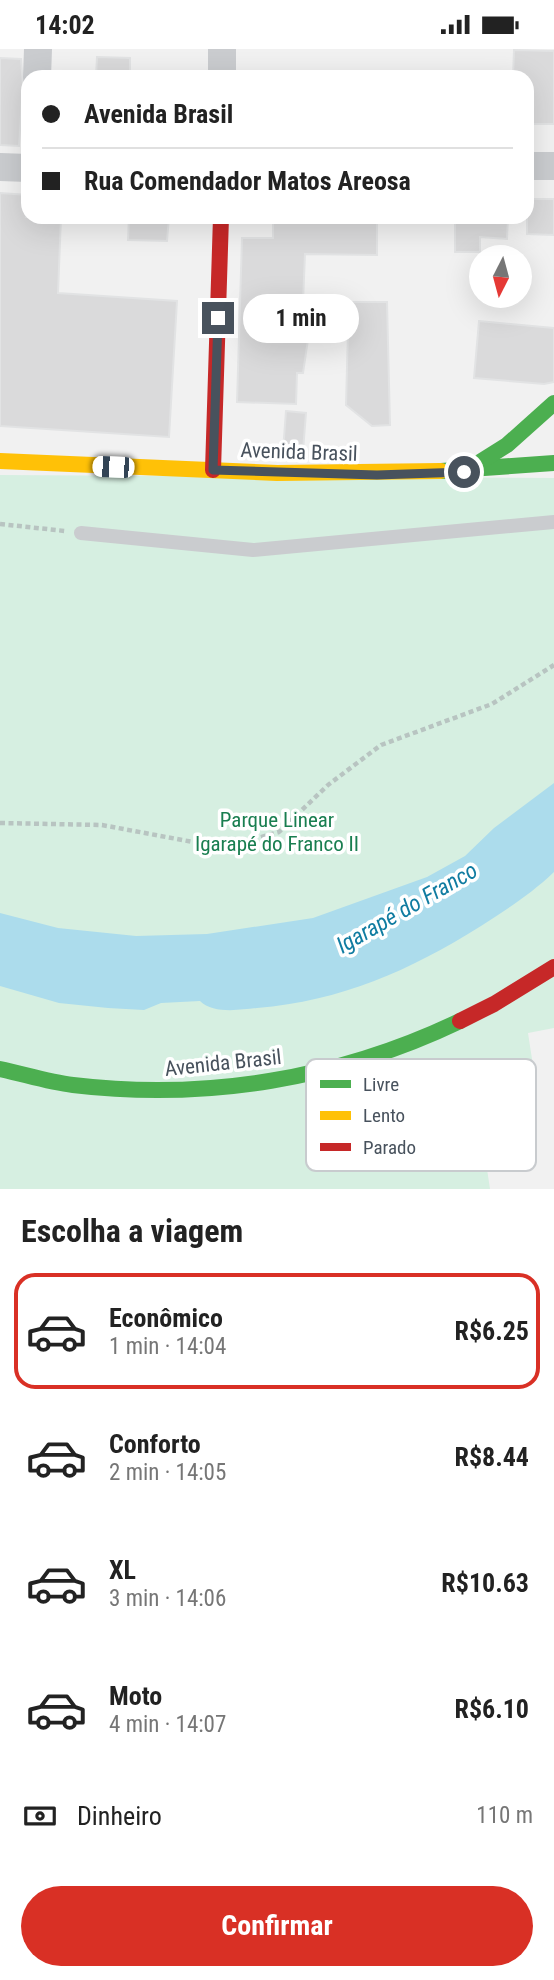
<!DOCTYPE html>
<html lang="pt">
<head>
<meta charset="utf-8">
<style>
  body { margin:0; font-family:"Roboto Condensed",sans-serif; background:#f2f2f2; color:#222; height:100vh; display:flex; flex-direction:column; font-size:26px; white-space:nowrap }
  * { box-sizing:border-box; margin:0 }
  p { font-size:23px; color:#767676 }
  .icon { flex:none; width:38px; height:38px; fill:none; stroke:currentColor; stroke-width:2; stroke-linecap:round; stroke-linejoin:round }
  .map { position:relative; height:1140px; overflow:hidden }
  .details { display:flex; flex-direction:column; background:#fff; flex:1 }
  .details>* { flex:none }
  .hud { position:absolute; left:21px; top:21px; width:513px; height:154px; border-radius:21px; box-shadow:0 7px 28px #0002; display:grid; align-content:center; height:154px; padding:0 21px; background:#fff }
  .needle { width:46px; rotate:186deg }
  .tools { position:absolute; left:469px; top:196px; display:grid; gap:14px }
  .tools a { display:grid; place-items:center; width:63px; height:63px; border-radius:50%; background:#fff; box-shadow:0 7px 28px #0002; font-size:35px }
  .end { position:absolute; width:32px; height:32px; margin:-16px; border:9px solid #48525d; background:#fff; box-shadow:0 0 0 4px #fff }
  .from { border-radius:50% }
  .bubble { position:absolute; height:49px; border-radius:24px; background:#fff; box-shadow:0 7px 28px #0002; font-size:23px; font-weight:700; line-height:49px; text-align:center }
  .car { position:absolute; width:21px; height:42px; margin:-21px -10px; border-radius:9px; box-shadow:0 0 5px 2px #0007; background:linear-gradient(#fff 24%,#345 0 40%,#fff 0 76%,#345 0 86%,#fff 0) }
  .hud b { display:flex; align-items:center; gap:24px; height:66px; font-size:26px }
  .hud b+b { border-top:2px solid #e0e0e0 }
  .hud i { width:18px; height:18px; background:#222 }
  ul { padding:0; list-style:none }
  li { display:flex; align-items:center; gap:21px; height:116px; margin:0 14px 10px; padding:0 7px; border:4px solid transparent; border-radius:21px }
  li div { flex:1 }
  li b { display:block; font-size:26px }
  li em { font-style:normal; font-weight:700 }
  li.on { border-color:#d93025 }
  li>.icon { width:63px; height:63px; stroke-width:1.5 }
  h2 { padding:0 21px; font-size:32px; line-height:84px }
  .pay { display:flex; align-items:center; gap:18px; height:77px; padding:0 21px; font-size:26px }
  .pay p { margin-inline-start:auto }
  .button { display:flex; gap:14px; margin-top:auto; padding:14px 21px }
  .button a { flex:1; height:80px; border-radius:42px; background:#d93025; color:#fff; font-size:28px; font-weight:700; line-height:80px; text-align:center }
  .status { display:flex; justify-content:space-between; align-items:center; height:49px; padding:0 35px; background:#fff; direction:ltr }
  .status svg { height:19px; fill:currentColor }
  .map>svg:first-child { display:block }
  .green { fill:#d6efe1 }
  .water { fill:#acdcec }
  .building { fill:#dadadb; stroke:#e2e3e4; stroke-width:2 }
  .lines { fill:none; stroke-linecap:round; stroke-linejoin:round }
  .path { stroke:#b8c4c1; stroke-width:4.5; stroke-dasharray:5 3.5; stroke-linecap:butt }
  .lane { stroke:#cacccf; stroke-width:14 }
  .street { stroke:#cacccf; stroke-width:28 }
  .fast { stroke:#4caf50; stroke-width:16 }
  .slow { stroke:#ffc107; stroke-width:16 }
  .jam { stroke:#c62828; stroke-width:16 }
  .route { stroke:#48525d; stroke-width:9 }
  .labels { text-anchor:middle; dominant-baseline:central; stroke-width:7; stroke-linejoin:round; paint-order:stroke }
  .street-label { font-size:21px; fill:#48525d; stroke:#fff }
  .park-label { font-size:21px; fill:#197e50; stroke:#fff }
  .water-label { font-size:23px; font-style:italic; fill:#107ca1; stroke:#fff }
  .key { fill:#fff; stroke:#c8cbce; stroke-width:2 }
  .key-label { font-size:19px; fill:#48525d }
</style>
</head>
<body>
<div class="status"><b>14:02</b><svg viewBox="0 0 49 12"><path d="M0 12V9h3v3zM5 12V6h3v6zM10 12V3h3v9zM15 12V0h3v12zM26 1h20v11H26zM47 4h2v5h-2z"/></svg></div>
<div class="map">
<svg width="554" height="1140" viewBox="0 0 554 1140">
  <rect width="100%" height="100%" fill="#f1f1f1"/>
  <!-- green -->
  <path class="green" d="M 0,426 L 554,429 L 554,979 L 528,984 L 536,1036 L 505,1049 L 507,1086 L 483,1093 L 490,1140 L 0,1140 Z"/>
  <!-- water -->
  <path class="water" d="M 554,734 L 554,823 C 531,845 507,860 481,877 C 409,922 341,952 257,959 C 239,961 213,965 200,952 L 161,954 L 144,961 L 108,959 L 59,954 L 0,937 L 0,864 L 58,879 L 136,887 L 207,885 L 313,869 L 427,828 L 465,807 L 494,779 Z"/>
  <!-- building -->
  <g class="building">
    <path d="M 514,1 L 554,2 L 554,75 L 527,75 L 527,28 L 513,28 Z"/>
    <path d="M 97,8 L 130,9 L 130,28 L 96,28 Z"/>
    <path d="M 0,9 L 21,10 L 23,37 L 19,97 L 0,96 Z"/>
    <path d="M 0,144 L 28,146 L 26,168 L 61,168 L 58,244 L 177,252 L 169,388 L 0,377 Z"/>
    <path d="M 527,150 L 554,150 L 554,186 L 527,185 Z"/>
    <path d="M 129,168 L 169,168 L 167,192 L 128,191 Z"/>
    <path d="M 273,168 L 313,168 L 312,173 L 353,174 L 353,168 L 377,168 L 377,206 L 305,205 L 303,253 L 387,253 L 390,376 L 372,377 L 346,356 L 348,281 L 310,277 L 303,324 L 297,324 L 296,355 L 237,353 L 242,189 L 273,189 Z"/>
    <path d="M 455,168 L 508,168 L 507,190 L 480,188 L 480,203 L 455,203 Z"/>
    <path d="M 479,272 L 554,279 L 554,333 L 544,335 L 474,329 Z"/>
    <path d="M 286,362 L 306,364 L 303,402 L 283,402 Z"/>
  </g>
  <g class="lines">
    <!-- path -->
    <g class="path">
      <path d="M 0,475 L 65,482"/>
      <path d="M 0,774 L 102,776 L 193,793 L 236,795 L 279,783 L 328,736 L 381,696 L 492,655 L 554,616"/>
    </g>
    <!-- lane -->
    <path class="lane" d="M 81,484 L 253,501 L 554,473"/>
    <!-- street -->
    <g class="street">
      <path d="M 222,0 L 222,28"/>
      <path d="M 37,28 L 38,0"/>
      <path d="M 527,117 L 554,117"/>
      <path d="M 0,118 L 28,119"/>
    </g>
    <!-- fast -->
    <g class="fast">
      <path d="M 441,422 L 554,414"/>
      <path d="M 464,423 L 507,396 L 554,354"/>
      <path d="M 0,1020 C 24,1025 48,1033 73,1036 C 206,1052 339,1030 460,972"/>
    </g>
    <!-- slow -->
    <path class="slow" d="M 0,412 L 277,424 L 441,422"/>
    <!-- jam -->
    <g class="jam">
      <path d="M 213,421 L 221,168"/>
      <path d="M 460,972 L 494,955 L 554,918"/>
    </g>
  </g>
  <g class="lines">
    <!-- route -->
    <path class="route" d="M 218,269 L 213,421 L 377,426 L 464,423"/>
  </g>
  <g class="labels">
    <!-- street labels -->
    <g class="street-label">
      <text transform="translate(299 403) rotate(2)">Avenida Brasil</text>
      <text transform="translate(223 1014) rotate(-6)">Avenida Brasil</text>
    </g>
    <!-- park labels -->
    <g class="park-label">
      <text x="277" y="771">Parque Linear<tspan x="277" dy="24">Igarapé do Franco II</tspan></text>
    </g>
    <!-- water labels -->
    <g class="water-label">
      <text transform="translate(407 859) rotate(-30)">Igarapé do Franco</text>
    </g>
  </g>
  <!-- legend -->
  <rect x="306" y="1010" width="230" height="112" rx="10" class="key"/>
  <rect x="320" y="1031" width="31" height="8" fill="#4caf50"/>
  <rect x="320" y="1062" width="31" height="9" fill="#ffc107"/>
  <rect x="320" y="1094" width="31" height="8" fill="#c62828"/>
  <g class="key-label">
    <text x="363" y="1042">Livre</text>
    <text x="363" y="1073">Lento</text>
    <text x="363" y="1105">Parado</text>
  </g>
</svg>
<div class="tools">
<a><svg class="needle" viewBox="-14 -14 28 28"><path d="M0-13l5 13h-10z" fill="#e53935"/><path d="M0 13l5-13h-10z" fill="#767676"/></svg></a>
</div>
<i class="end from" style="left:464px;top:423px"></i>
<i class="end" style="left:218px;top:269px"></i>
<div class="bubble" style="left:243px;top:245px;width:116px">1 min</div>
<i class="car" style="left:113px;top:418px;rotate:272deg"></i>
<div class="hud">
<b><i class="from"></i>Avenida Brasil</b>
<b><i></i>Rua Comendador Matos Areosa</b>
</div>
</div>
<section class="details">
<h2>Escolha a viagem</h2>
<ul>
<li class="on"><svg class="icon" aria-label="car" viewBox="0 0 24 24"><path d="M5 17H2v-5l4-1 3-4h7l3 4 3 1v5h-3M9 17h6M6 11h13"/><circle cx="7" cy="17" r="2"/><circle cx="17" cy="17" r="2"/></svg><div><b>Econômico</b><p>1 min · 14:04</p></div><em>R$6.25</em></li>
<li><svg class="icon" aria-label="car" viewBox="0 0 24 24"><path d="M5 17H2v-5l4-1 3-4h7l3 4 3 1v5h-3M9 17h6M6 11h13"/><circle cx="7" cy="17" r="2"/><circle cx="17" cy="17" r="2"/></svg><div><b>Conforto</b><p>2 min · 14:05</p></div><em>R$8.44</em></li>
<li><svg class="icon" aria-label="car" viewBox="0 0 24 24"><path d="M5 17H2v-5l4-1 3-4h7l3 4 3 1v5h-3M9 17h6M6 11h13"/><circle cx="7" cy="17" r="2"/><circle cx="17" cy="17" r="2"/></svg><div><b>XL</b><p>3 min · 14:06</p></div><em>R$10.63</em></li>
<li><svg class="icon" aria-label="car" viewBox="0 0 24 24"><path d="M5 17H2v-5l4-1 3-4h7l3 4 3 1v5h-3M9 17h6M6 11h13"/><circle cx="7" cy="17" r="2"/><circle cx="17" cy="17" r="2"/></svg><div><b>Moto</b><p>4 min · 14:07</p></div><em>R$6.10</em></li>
</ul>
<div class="pay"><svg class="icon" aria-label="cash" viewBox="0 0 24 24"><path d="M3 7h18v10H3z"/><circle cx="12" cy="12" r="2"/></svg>Dinheiro<p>110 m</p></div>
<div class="button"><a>Confirmar</a></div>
</section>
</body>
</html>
